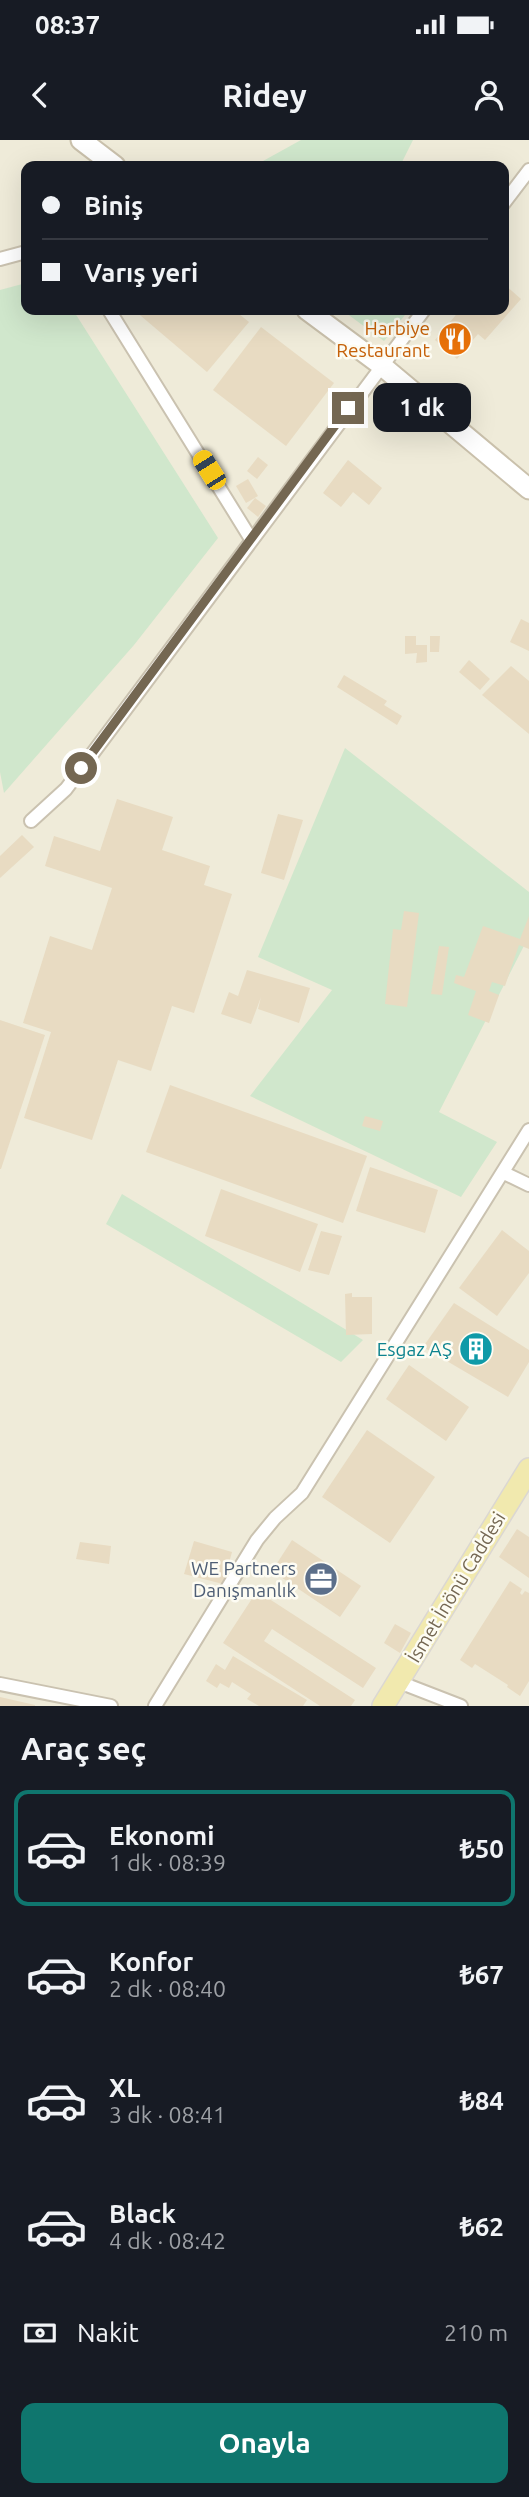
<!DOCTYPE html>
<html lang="tr">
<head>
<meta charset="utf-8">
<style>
  body { margin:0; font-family:Ubuntu,sans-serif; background:#20242c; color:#f1f3f6; height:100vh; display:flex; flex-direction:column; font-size:26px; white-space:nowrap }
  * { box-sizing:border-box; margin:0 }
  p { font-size:23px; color:#9ea1a6 }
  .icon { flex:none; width:38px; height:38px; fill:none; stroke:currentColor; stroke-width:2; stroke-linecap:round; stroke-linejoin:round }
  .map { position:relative; height:1566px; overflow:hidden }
  .panel { display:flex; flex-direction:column; background:#171b24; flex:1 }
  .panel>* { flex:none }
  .banner { position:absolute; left:21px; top:21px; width:488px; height:154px; border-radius:14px; box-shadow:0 7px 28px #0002; display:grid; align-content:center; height:154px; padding:0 21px; background:#171b24 }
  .end { position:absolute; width:32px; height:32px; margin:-16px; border:9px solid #746752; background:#fff; box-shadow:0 0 0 4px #fff }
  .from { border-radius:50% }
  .bubble { position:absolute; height:49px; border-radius:14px; background:#171b24; box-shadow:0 7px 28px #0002; font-size:23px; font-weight:700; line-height:49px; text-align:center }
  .car { position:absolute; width:21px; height:42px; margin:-21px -10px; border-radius:9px; box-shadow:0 0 5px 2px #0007; background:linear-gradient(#f5c518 24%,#345 0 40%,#f5c518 0 76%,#345 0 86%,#f5c518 0) }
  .banner b { display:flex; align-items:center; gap:24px; height:66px; font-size:26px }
  .banner b+b { border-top:2px solid #363941 }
  .banner i { width:18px; height:18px; background:#f1f3f6 }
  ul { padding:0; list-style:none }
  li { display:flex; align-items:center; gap:21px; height:116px; margin:0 14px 10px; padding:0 7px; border:4px solid transparent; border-radius:14px }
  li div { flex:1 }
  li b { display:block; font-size:26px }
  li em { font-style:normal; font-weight:700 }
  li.current { border-color:#0f766e }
  li>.icon { width:63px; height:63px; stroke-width:1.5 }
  h2 { padding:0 21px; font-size:32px; line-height:84px }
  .pay { display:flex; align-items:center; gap:18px; height:77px; padding:0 21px; font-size:26px }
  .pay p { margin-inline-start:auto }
  .button { display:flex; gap:14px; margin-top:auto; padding:14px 21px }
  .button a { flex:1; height:80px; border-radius:14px; background:#0f766e; color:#fff; font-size:28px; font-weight:700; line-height:80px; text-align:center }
  .status { display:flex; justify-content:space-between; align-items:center; height:49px; padding:0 35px; background:#171b24; direction:ltr }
  .status svg { height:19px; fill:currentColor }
  header { display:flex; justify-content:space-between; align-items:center; height:91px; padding:0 21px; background:#171b24; font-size:32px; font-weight:700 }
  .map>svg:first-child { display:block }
  .residential { fill:#efebd9; fill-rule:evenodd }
  .green { fill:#d0e7cc }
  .building { fill:#e8dbc2 }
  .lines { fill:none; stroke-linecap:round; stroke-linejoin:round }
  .street-casing { stroke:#cac2b0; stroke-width:16 }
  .secondary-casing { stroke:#cac1ac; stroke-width:23 }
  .primary-casing { stroke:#dbd7d2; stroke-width:24 }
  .street { stroke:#fff; stroke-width:12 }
  .secondary { stroke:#fff; stroke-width:19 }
  .primary { stroke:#f1e9ae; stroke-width:21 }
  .route { stroke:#746752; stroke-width:9 }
  .labels { text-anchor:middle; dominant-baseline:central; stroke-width:5; stroke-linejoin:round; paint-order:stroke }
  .food-label { font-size:19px; fill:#c56008; stroke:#fdfcf3; text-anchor:end }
  .culture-label { font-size:19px; fill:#0d838f; stroke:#fdfcf3; text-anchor:end }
  .service-label { font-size:19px; fill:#4e5e75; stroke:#fdfcf3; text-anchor:end }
  .street-label { font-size:19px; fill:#746752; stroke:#fdfcf3 }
</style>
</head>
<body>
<div class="status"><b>08:37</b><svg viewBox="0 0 49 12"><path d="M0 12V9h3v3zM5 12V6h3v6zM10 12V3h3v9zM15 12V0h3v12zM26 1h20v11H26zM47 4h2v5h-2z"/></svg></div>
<header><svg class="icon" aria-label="back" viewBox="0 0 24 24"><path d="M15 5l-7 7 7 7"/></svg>Ridey<svg class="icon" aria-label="person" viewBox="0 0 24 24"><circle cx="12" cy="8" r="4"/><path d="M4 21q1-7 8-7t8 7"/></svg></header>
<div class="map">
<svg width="529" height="1566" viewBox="0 0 529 1566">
  <rect width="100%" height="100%" fill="#fbf9ed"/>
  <!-- residential -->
  <path class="residential" d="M 0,0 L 529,0 L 529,1566 L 0,1566 ZM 26,26 L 504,26 L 504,170 L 26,170 Z"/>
  <!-- green -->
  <g class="green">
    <path d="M 301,0 L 413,0 L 400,26 L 254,26 Z"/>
    <path d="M 26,143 L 26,170 L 73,170 L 218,398 L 134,505 L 4,653 L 0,632 L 0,150 Z"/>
    <path d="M 342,170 L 409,170 L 384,201 Z"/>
    <path d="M 345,608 L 529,752 L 529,796 L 439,972 L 497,1002 L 461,1057 L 250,956 L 332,850 L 258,817 Z"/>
    <path d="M 122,1054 L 363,1200 L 341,1222 L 106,1084 Z"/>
  </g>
  <!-- building -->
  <g class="building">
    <path d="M 504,144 L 521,159 L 485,200 L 478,194 L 457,219 L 435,200 L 460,170 L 504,170 Z"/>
    <path d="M 134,170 L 234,170 L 249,182 L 207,232 Z"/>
    <path d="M 261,187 L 334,243 L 286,306 L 213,250 Z"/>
    <path d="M 258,317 L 268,325 L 257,339 L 247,331 Z"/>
    <path d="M 348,320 L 382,348 L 369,365 L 353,352 L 341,367 L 323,353 Z"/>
    <path d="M 248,339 L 258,356 L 246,363 L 236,346 Z"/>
    <path d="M 255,358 L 266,366 L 258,377 L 247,368 Z"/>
    <path d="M 521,479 L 529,483 L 529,511 L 510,502 Z"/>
    <path d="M 405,496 L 416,496 L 416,505 L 427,505 L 427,522 L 416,523 L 417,513 L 405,514 Z"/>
    <path d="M 430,496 L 440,496 L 439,512 L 430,512 Z"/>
    <path d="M 469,520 L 490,539 L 480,550 L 459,532 Z"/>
    <path d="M 511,526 L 529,541 L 529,594 L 482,555 Z"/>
    <path d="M 344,535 L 387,561 L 384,565 L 402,576 L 397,585 L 337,547 Z"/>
    <path d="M 117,659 L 173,677 L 162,710 L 210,726 L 204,745 L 232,754 L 194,873 L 172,866 L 151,931 L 118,920 L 92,1000 L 24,978 L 51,892 L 23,883 L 50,796 L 92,810 L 112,748 L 45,726 L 54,696 L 100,711 Z"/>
    <path d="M 278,674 L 303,680 L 284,740 L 261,733 Z"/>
    <path d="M 22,695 L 34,707 L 0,738 L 0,716 Z"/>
    <path d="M 404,771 L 419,773 L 407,867 L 385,864 L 393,789 L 401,790 Z"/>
    <path d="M 529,776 L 529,809 L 519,805 L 505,846 L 492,842 L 489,851 L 499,855 L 489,883 L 468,875 L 476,851 L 454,843 L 456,835 L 464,837 L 483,786 L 520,799 Z"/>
    <path d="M 439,806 L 449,807 L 442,855 L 431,854 Z"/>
    <path d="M 247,830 L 310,848 L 299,883 L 258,869 L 261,857 L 251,884 L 221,874 L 229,852 L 238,856 Z"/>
    <path d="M 0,880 L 45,895 L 1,1029 L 0,1029 Z"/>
    <path d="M 170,945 L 367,1016 L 343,1083 L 146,1012 Z"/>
    <path d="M 365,976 L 383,981 L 380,991 L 362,986 Z"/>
    <path d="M 370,1027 L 438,1050 L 425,1093 L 356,1071 Z"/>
    <path d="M 221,1049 L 318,1084 L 300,1132 L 205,1096 Z"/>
    <path d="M 502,1090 L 529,1111 L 529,1133 L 497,1176 L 459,1148 Z"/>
    <path d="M 321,1091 L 342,1096 L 329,1135 L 308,1130 Z"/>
    <path d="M 352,1153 L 352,1157 L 372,1157 L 372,1194 L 346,1195 L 345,1154 Z"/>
    <path d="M 454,1163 L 529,1210 L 529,1222 L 508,1257 L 423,1207 Z"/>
    <path d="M 409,1225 L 469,1267 L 446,1301 L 386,1259 Z"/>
    <path d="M 367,1290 L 435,1337 L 390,1403 L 322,1357 Z"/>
    <path d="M 517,1389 L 529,1397 L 529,1438 L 499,1417 Z"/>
    <path d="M 292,1400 L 361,1446 L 340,1477 L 272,1431 Z"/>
    <path d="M 194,1401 L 232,1412 L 223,1444 L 184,1434 Z"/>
    <path d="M 80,1402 L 111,1406 L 109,1424 L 76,1419 Z"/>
    <path d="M 510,1441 L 522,1449 L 520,1453 L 522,1455 L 525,1451 L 529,1453 L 529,1541 L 520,1556 L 507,1547 L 508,1545 L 475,1524 L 472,1528 L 460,1520 Z"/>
    <path d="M 257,1451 L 376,1528 L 363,1548 L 272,1489 L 264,1501 L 355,1560 L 351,1566 L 320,1566 L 223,1503 Z"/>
    <path d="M 395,1484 L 411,1493 L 400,1513 L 384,1503 Z"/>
    <path d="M 233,1516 L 307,1560 L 303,1566 L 259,1566 L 247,1559 L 251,1554 L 232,1542 L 229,1548 L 220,1543 L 217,1548 L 206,1541 L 216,1524 L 225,1530 Z"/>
    <path d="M 0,1557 L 35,1565 L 35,1566 L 0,1566 Z"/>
  </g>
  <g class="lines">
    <!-- street casing -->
    <g class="street-casing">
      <g id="street">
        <path d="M 504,63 L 529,30"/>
        <path d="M 0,119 L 26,112"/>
        <path d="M 109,170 L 251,399"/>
        <path d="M 31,681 L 66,649 L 424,170"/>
        <path d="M 504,1033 L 529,1045"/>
        <path d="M 399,1542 L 461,1566"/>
        <path d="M 0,1544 L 111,1566"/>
        <path d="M 155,1566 L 257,1400 L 275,1378 L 302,1353 L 529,990"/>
      </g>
    </g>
    <!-- secondary casing -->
    <g class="secondary-casing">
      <g id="secondary">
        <path d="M 81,0 L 115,26"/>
        <path d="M 307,170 L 381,225 L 529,349"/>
      </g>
    </g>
    <!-- primary casing -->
    <g class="primary-casing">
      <path id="primary" d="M 383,1566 L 529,1329"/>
    </g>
    <!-- street -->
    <use href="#street" class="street"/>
    <!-- secondary -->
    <use href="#secondary" class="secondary"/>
    <!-- primary -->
    <use href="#primary" class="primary"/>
  </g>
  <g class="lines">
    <!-- route -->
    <path class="route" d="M 81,628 L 348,268"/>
  </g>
  <!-- icons -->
  <defs>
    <g id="restaurant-disc" transform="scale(1.75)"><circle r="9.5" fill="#e8710a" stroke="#fdfcf3"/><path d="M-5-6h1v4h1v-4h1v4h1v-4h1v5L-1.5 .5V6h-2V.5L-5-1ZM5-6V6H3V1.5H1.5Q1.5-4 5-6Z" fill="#fff"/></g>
    <g id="building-disc" transform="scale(1.75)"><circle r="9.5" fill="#0f9aa8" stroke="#fdfcf3"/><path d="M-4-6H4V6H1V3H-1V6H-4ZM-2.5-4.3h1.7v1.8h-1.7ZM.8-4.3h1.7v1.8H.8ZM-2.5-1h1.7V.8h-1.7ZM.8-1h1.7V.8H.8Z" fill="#fff"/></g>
    <g id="office-disc" transform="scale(1.75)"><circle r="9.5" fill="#5c6f8a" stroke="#fdfcf3"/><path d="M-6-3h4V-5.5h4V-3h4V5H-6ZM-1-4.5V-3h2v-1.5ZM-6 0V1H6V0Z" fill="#fff"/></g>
  </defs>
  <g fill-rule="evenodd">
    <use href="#restaurant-disc" x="455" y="199"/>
    <use href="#building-disc" x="476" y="1209"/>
    <use href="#office-disc" x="321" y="1439"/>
  </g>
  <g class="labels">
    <!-- food labels -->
    <g class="food-label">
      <text x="430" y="188">Harbiye<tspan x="430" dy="22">Restaurant</tspan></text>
    </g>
    <!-- culture labels -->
    <g class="culture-label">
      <text x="452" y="1209">Esgaz AŞ</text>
    </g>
    <!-- service labels -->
    <g class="service-label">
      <text x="296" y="1428">WE Partners<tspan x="296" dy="22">Danışmanlık</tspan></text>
    </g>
    <!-- street labels -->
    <g class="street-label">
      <text transform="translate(456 1447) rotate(-59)">İsmet İnönü Caddesi</text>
    </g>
  </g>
</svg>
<i class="end from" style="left:81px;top:628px"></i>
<i class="end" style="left:348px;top:268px"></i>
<div class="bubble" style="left:373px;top:243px;width:98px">1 dk</div>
<i class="car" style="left:209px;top:330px;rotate:328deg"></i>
<div class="banner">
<b><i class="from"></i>Biniş</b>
<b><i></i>Varış yeri</b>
</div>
</div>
<section class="panel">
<h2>Araç seç</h2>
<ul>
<li class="current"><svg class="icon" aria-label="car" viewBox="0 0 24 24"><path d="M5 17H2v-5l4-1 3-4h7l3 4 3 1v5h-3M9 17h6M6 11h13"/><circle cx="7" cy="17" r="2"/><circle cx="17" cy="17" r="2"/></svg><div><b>Ekonomi</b><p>1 dk · 08:39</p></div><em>₺50</em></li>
<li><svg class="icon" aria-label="car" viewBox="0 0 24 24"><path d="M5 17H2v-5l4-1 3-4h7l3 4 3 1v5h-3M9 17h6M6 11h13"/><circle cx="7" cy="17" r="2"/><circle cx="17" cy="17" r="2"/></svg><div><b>Konfor</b><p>2 dk · 08:40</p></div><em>₺67</em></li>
<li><svg class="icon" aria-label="car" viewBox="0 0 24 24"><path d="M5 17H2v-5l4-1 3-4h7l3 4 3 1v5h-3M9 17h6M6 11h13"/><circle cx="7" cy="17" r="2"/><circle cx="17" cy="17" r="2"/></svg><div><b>XL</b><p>3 dk · 08:41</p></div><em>₺84</em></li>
<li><svg class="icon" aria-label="car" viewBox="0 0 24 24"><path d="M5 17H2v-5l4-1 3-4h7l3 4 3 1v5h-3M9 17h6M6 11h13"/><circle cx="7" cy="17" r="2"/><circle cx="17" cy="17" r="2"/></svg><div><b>Black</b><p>4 dk · 08:42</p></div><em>₺62</em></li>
</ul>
<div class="pay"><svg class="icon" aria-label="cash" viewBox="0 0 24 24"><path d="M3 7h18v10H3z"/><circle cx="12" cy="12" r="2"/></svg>Nakit<p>210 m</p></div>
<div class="button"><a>Onayla</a></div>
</section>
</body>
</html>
